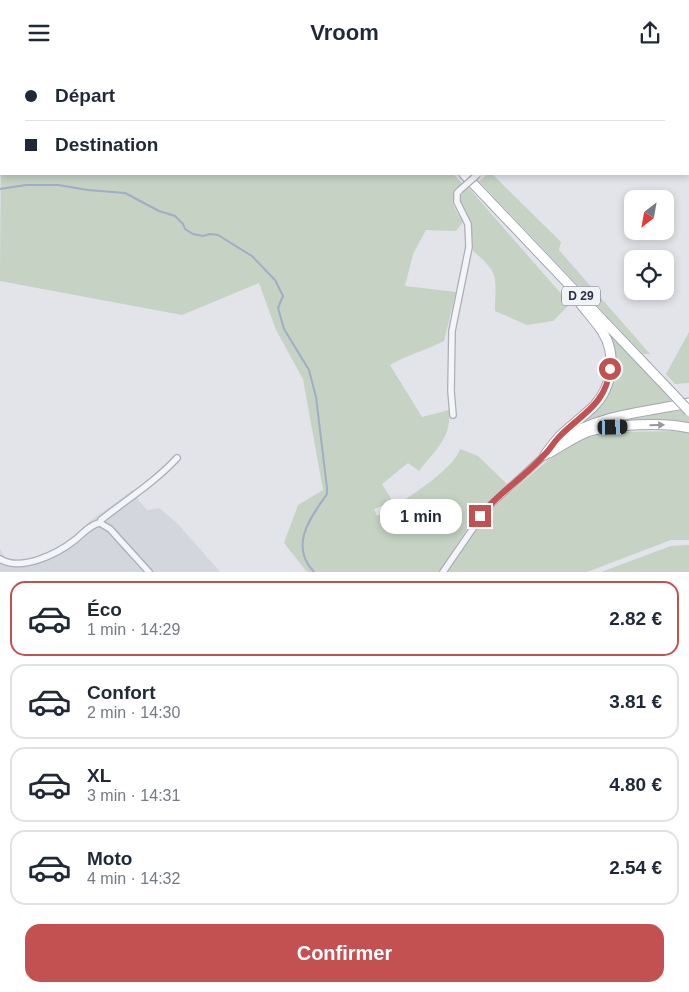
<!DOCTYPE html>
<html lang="fr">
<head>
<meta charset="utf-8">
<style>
  body { margin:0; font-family:Arial,sans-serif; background:#f6f6f7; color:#1f2937; height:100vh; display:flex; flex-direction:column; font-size:19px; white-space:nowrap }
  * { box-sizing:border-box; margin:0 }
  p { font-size:16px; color:#747a83 }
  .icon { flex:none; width:28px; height:28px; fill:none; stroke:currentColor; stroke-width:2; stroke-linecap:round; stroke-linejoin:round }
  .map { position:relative; height:507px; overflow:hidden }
  .panel { display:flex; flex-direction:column; background:#fff; flex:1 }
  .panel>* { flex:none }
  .hud { position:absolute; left:0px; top:0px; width:690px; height:110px; box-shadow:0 2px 8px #0003; display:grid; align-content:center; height:110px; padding:0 25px; background:#fff }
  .needle { width:32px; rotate:211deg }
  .tools { position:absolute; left:624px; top:125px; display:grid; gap:10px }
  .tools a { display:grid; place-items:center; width:50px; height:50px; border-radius:10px; background:#fff; box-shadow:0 2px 8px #0003; font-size:25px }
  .end { position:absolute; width:22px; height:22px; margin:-11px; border:6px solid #c45152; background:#fff; box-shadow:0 0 0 2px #fff }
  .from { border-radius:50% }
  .bubble { position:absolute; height:35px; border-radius:15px; background:#fff; box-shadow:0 2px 8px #0003; font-size:16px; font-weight:700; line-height:35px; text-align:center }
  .car { position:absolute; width:15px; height:30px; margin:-15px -8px; border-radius:6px; box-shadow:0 0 4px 1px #0007; background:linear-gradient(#222 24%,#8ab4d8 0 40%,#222 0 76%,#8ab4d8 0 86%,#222 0) }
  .hud b { display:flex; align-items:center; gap:18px; height:48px; font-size:19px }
  .hud b+b { border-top:1px solid #e0e1e3 }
  .hud i { width:12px; height:12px; background:#1f2937 }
  ul { padding:9px 0 0; list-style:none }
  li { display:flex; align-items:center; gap:15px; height:75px; margin:0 10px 8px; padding:0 15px; border:2px solid #e0e1e3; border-radius:15px }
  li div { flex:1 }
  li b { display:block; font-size:19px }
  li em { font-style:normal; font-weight:700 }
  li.on { border-color:#c45152 }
  li>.icon { width:45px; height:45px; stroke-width:1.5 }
  .button { display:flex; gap:10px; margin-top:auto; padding:10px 25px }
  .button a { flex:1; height:58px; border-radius:15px; background:#c45152; color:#fff; font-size:20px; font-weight:700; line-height:58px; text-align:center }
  header { display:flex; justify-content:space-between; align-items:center; height:65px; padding:0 25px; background:#fff; font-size:22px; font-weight:700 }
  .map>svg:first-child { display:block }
  .built { fill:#d4d6de }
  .green { fill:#c5d2c4 }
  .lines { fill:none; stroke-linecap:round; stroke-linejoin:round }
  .stream { stroke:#a0adc6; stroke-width:2 }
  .minor-casing { stroke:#abaeb6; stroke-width:8 }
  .primary-casing { stroke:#a2a7b4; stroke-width:11 }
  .trunk-casing { stroke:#8a8f9f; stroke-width:11 }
  .minor { stroke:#f4f5f8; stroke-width:5.5 }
  .primary { stroke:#fff; stroke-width:9 }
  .trunk { stroke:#fff; stroke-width:9 }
  .minor-bridge-casing { stroke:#abaeb6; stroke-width:8; stroke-linecap:butt }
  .primary-bridge-casing { stroke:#a2a7b4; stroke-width:11; stroke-linecap:butt }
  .minor-bridge { stroke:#f4f5f8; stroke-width:5.5 }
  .primary-bridge { stroke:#fff; stroke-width:9 }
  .oneway { fill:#9598a0 }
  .route { stroke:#c45152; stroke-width:6 }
  .labels { text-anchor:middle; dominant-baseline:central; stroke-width:4.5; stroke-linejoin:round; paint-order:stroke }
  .shield { fill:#f1f3f7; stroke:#666a77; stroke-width:1 }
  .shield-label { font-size:12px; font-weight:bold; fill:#2b3040 }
</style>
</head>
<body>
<header><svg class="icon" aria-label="menu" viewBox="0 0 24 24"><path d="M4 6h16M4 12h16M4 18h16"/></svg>Vroom<svg class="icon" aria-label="share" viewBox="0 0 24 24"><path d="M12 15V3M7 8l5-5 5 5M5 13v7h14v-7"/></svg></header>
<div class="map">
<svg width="689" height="507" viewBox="0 0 689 507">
  <rect width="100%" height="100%" fill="#e2e4e9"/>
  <!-- built -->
  <path class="built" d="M 133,425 L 139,436 L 147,445 L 159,443 L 178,459 L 220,507 L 0,507 L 0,484 L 5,493 L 19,496 L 45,490 L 71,474 L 93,454 Z"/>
  <!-- green -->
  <g class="green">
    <path d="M 36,0 L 298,0 L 35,1 Z"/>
    <path d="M 1,62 L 1,109 L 453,109 L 463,119 C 448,135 452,140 463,157 L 456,166 L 426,165 L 413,189 L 405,221 L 456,227 L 444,276 C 426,285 407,290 390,300 L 422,352 L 449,345 C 452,373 435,385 419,406 L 408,398 L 382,419 L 393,437 L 374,444 L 377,451 C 398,440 453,406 460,384 L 478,391 L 507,419 L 486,438 L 471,458 L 439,507 L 307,507 L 284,478 L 298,440 L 323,425 L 303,314 L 276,265 L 259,218 L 182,250 L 0,216 Z"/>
    <path d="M 488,109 L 492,109 L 561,177 L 559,185 L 650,289 L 643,289 L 479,116 Z"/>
    <path d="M 468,122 L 570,239 L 553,256 L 527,260 L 495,246 C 495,211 501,210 473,186 C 472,177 473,165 470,157 C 465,141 451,139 468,122 Z"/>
    <path d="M 602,259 L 670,333 L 672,337 L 669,339 L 605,351 L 580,359 L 615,305 Z"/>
    <path d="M 689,267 L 689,318 L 675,319 L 666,309 Z"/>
    <path d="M 681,344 L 689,352 L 689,361 L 608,357 Z"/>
    <path d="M 683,366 L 689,368 L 689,475 L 671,475 L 587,507 L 447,507 L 484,451 L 535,406 L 560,386 L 577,375 L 607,367 Z"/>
    <path d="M 687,480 L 689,480 L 689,507 L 601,507 L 671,481 Z"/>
  </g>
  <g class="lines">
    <!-- stream -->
    <path class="stream" d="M 0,124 L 26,120 L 58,120 L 88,125 L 125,128 L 159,146 L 175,151 L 183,159 L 185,164 L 193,169 L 203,171 L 210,169 L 218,170 L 252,191 L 275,215 L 283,231 L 278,243 L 284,264 L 309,305 L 316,332 L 327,423 L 327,429 C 310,453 289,481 314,507"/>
    <!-- minor casing -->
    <g class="minor-casing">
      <g id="minor">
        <path d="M 516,0 L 519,1"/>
        <path d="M 453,350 L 451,326 L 452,266 L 469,182 L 468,159 L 457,137 L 457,128 L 460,125"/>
        <path d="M 100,458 L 110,464 L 149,507"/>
        <path d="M 0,494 C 21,507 57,489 75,475 C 82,469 91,459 100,458 L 101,455 C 126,435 155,417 177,393"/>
        <path d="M 443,507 L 487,443 L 545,390"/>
      </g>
    </g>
    <!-- primary casing -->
    <g class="primary-casing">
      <g id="primary">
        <path d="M 360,0 L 362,1"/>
        <path d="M 464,109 L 674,330"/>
        <path d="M 564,374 C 595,350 651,346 689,338"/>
        <path d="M 549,388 C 562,381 574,372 587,367 C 610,359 666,357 689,363"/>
        <path d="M 545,390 C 549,384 554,378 559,372 C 570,361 583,352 594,341 C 613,321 617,289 602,266 C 595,256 587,247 580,238"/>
      </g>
    </g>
    <!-- trunk casing -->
    <g class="trunk-casing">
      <g id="trunk">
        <path d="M 10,1 L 11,0"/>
        <path d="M 20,1 L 20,0"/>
        <path d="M 0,20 L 1,18"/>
        <path d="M 0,38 L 1,36"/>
      </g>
    </g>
    <!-- minor -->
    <use href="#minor" class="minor"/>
    <!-- primary -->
    <use href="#primary" class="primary"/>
    <!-- trunk -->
    <use href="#trunk" class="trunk"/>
    <!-- minor-bridge casing -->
    <g class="minor-bridge-casing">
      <path id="minor-bridge" d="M 460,125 L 478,109"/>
    </g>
    <!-- primary-bridge casing -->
    <g class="primary-bridge-casing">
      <path id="primary-bridge" d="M 674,330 L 689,346"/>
    </g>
    <!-- minor-bridge -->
    <use href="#minor-bridge" class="minor-bridge"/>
    <!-- primary-bridge -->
    <use href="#primary-bridge" class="primary-bridge"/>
  </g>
  <!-- one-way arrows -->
  <defs><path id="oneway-solid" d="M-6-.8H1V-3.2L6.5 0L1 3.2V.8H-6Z" transform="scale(1.25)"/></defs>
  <use class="oneway" href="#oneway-solid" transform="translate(657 360) rotate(-1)"/>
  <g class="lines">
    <!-- route -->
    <path class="route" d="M 480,451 C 498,428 525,412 544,390 C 550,385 553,378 559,372 C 581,349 606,340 610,304"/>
  </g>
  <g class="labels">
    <!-- shield labels -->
    <rect class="shield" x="562" y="221.5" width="38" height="19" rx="4"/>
    <g class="shield-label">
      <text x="581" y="231">D 29</text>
    </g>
  </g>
</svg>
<div class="tools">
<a><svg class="needle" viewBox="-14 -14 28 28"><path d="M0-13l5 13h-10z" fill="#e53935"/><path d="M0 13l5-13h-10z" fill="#747a83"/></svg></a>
<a><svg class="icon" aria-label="locate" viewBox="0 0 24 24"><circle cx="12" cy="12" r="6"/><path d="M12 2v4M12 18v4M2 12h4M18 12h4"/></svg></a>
</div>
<i class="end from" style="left:610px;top:304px"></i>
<i class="end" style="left:480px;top:451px"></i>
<div class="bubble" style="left:380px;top:434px;width:82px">1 min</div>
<i class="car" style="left:613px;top:362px;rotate:88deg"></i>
<div class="hud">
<b><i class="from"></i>Départ</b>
<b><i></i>Destination</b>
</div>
</div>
<section class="panel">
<ul>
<li class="on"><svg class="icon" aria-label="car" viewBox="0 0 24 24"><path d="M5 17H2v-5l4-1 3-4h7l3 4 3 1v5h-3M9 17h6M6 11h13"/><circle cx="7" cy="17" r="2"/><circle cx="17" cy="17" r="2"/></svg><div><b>Éco</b><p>1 min · 14:29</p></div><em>2.82 €</em></li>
<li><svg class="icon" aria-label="car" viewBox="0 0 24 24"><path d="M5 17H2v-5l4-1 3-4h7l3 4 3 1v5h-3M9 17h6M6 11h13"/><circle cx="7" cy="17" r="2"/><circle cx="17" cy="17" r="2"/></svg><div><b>Confort</b><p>2 min · 14:30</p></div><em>3.81 €</em></li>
<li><svg class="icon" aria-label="car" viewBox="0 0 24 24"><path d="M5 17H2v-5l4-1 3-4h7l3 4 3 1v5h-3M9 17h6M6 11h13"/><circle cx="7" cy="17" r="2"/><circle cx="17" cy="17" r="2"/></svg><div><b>XL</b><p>3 min · 14:31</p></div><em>4.80 €</em></li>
<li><svg class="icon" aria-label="car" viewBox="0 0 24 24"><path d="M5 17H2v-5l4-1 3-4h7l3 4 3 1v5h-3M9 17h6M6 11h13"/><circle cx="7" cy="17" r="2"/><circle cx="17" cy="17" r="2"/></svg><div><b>Moto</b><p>4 min · 14:32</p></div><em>2.54 €</em></li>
</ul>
<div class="button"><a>Confirmer</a></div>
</section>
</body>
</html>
